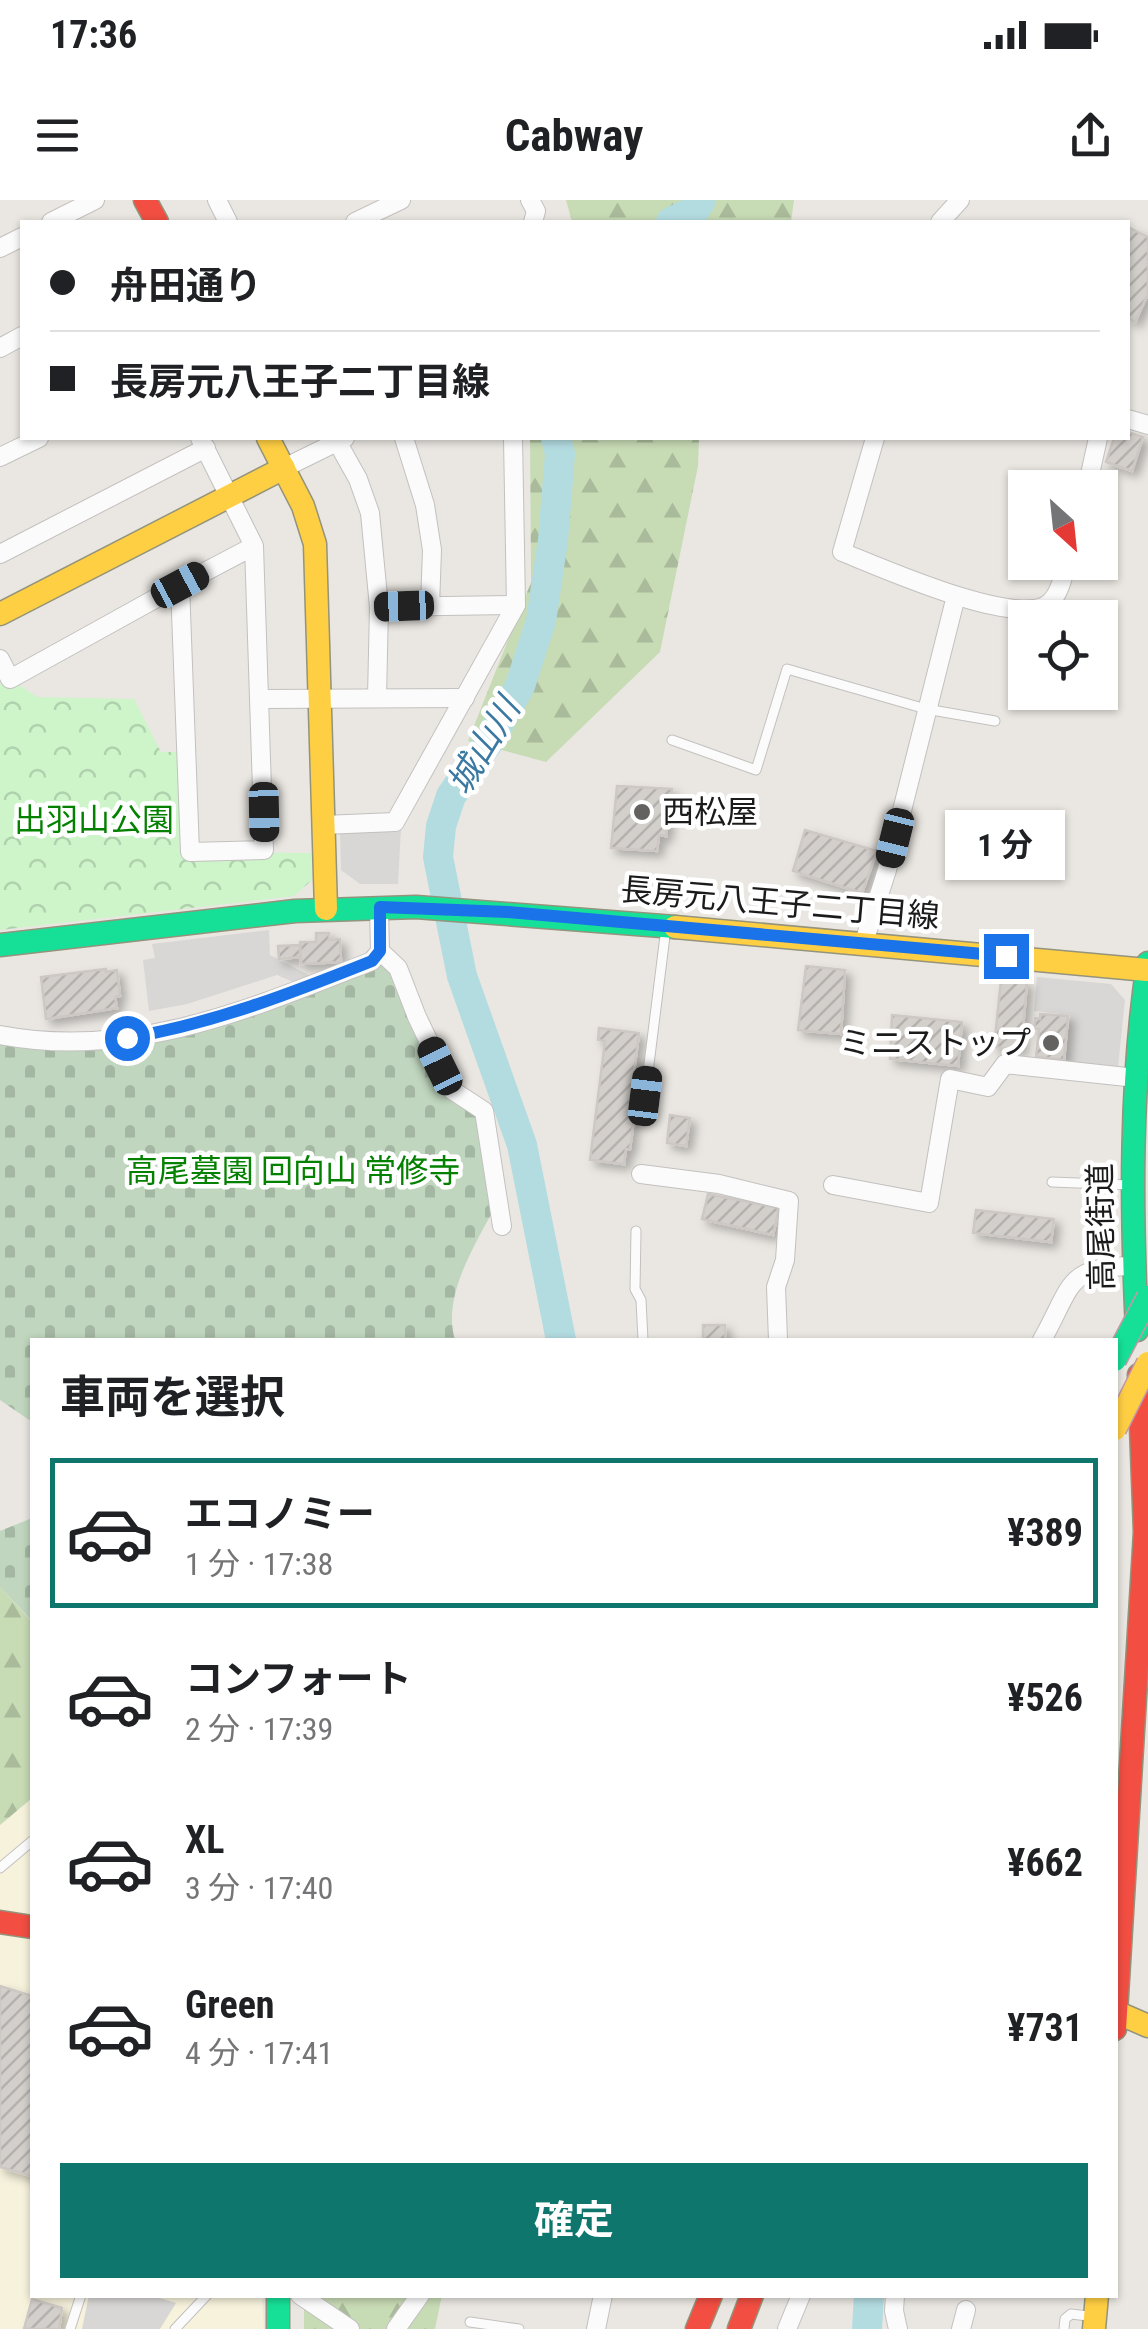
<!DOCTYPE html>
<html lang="ja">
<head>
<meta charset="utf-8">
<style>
  body { margin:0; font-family:"Roboto Condensed","Noto Sans JP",sans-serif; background:#f6f6f6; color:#202124; height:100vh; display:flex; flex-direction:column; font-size:38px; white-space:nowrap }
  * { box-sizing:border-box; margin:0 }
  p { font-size:32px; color:#757577 }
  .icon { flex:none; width:55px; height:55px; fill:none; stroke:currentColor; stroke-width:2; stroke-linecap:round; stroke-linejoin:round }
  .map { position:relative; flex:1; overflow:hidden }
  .panel { position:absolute; left:30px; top:1138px; width:1088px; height:960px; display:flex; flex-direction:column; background:#fff; border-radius:0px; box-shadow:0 2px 8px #0004 }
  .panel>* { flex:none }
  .hud { position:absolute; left:20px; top:20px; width:1110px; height:220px; border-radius:0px; box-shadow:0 2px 8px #0004; display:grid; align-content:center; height:220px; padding:0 30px; background:#fff }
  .needle { width:65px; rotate:153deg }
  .fabs { position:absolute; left:1008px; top:270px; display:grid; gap:20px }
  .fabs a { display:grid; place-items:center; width:110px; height:110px; border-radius:0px; background:#fff; box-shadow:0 2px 8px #0004; font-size:50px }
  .end { position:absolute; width:45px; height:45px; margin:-22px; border:12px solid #1a73e8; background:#fff; box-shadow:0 0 0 5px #fff }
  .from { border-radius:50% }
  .bubble { position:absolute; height:70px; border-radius:0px; background:#fff; box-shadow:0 2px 8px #0004; font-size:32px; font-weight:700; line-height:70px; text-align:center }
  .car { position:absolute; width:30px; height:60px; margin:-30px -15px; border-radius:12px; box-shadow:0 0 8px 2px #0007; background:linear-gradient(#222 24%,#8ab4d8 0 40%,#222 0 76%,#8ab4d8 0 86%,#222 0) }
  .hud b { display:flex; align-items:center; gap:35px; height:95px; font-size:38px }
  .hud b+b { border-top:2px solid #e0e0e0 }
  .hud i { width:25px; height:25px; background:#202124 }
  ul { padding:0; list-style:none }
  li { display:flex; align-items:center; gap:30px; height:150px; margin:0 20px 15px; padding:0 10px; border:5px solid transparent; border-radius:0px }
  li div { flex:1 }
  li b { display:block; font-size:38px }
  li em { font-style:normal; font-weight:700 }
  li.selected { border-color:#0f766e }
  li>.icon { width:90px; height:90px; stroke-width:1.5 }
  h2 { padding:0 30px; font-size:45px; line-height:120px }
  .primary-button { display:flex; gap:20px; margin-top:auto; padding:20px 30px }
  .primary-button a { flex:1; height:115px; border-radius:0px; background:#0f766e; color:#fff; font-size:40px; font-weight:700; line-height:115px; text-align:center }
  .status { display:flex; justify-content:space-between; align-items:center; height:70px; padding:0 50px; background:#fff; direction:ltr }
  .status svg { height:28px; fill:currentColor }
  header { display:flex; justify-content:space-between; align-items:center; height:130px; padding:0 30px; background:#fff; font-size:45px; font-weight:700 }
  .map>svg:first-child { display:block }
  .education { fill:#f6f2dc }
  .forest { fill:url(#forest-firs) }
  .cemetery { fill:url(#cemetery-stones) }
  .park { fill:url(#park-crowns) }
  .parking { fill:#d8d7d5 }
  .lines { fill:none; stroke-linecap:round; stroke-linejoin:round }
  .river { stroke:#b3dce1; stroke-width:30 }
  .building { fill:url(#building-hatch); stroke:#cec8c4; stroke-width:2.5; filter:url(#shadow) }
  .lane-casing { stroke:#c2c1bf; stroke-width:11 }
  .street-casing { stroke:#c2c1bf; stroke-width:20 }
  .fast-casing { stroke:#94937b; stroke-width:25 }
  .slow-casing { stroke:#94937b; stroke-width:25 }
  .jam-casing { stroke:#94937b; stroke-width:25 }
  .lane { stroke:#fcfbfb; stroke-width:9 }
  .street { stroke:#fcfbfb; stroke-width:18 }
  .fast { stroke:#16e098; stroke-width:22 }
  .slow { stroke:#ffcf43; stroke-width:22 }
  .jam { stroke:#f24e42; stroke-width:22 }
  .fast-bridge-casing { stroke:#c298a8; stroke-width:25; stroke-linecap:butt }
  .slow-bridge-casing { stroke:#c298a8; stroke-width:25; stroke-linecap:butt }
  .fast-bridge { stroke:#16e098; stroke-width:22 }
  .slow-bridge { stroke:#ffcf43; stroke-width:22 }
  .route { stroke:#1a73e8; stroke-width:12 }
  .poi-dot { fill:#636261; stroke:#fff; stroke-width:4 }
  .labels { text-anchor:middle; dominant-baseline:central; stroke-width:9; stroke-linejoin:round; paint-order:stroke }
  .poi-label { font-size:32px; fill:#1b1b1b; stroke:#fff; text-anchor:start }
  .park-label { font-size:32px; fill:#058101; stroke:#fff }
  .street-label { font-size:32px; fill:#1b1b1b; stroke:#fff }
  .water-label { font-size:35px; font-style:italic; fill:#3b79a2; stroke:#fff }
</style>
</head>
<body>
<div class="status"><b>17:36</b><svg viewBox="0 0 49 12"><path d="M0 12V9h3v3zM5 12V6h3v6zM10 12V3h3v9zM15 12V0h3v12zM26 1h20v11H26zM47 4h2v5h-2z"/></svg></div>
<header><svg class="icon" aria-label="menu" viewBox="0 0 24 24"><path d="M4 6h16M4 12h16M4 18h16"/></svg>Cabway<svg class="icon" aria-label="share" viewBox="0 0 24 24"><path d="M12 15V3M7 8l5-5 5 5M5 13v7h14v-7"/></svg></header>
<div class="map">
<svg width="1148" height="2129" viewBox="0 0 1148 2129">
  <defs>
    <pattern id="forest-firs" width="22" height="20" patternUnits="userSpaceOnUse" patternTransform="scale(2.5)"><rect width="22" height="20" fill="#c7dbb5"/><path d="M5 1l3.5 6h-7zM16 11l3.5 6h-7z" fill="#aabb9b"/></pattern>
    <pattern id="cemetery-stones" width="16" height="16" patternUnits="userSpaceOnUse" patternTransform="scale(2.5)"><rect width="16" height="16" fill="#c0d6be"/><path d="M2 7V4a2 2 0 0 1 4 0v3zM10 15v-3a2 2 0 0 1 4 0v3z" fill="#a4b7a3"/></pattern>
    <pattern id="park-crowns" width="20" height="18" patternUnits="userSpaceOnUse" patternTransform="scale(2.5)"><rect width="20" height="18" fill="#cef4ca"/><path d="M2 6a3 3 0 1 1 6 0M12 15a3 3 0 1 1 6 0" fill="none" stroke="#b0d1ad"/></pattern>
    <pattern id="building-hatch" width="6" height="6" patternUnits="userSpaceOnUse" patternTransform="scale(2.5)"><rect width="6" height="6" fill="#d3cfcb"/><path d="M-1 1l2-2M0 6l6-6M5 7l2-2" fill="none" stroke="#b5b1ae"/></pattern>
    <filter id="shadow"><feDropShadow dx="5.5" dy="5.5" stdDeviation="5" flood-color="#0004"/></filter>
  </defs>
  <rect width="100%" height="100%" fill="#eae7e2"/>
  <!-- education -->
  <path class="education" d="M 32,1598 L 32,2095 L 262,2095 L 264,2129 L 0,2129 L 0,1625 Z"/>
  <!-- forest -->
  <g class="forest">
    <path d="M 566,0 L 794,0 L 791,22 L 572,22 Z"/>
    <path d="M 530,238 L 699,238 L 698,266 L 660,452 L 546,562 L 468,541 L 531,382 Z"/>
    <path d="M 0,1387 L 32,1422 L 32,1598 L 0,1625 Z"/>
    <path d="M 304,2095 L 442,2095 L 435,2129 L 304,2129 Z"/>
  </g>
  <!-- cemetery -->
  <g class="cemetery">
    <path d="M 388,759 L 415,828 L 481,917 L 500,998 C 479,1039 441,1093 455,1140 L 32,1140 L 32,1222 L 0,1200 L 0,835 L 165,832 Z"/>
    <path d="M 32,1318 L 32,1421 L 0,1387 L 0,1331 Z"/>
  </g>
  <!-- park -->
  <path class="park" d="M 10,479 L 37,497 L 134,499 L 161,552 L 186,552 L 190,652 L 311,653 L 312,680 L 294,696 L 0,730 L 0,484 Z"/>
  <!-- parking -->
  <g class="parking">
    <path d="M 401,629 L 398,684 L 360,684 L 341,670 L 340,633 L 344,630 Z"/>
    <path d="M 269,730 L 270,755 L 320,781 L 305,787 L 277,775 L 187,804 L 149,811 L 143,760 L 155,758 L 152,744 Z"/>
    <path d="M 1037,777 L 1111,784 L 1125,800 L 1117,876 L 1065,870 L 1070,815 L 1034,811 Z"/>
    <path d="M 89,2095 L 150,2095 L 176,2103 L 160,2129 L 82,2129 Z"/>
  </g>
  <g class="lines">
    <!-- river -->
    <g class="river">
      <path d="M 671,22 L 694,11 L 701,0"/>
      <path d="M 556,238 L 560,254 L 553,340 L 541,421 L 520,486 L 489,541 L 451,596 L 441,626 L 438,657 L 462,776 L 522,945 L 561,1140"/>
      <path d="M 867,2129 L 869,2095"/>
    </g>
  </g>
  <!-- building -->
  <g class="building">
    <path d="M 1128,27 L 1148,37 L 1148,94 L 1135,122 L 1128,118 Z"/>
    <path d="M 1128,232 L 1143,237 L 1132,271 L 1106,262 L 1114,238 L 1128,238 Z"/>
    <path d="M 617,586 L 672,589 L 666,636 L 659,635 L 657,651 L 611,648 Z"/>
    <path d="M 805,630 L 877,651 L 862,693 L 793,671 Z"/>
    <path d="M 316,733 L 329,733 L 329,740 L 340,739 L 341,762 L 301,764 L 300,742 L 316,742 Z"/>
    <path d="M 300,745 L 300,757 L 279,759 L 278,746 Z"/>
    <path d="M 806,766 L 845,770 L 841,834 L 798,830 Z"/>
    <path d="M 106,769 L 106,772 L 117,770 L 120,796 L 115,797 L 117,808 L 46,819 L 41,777 Z"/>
    <path d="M 1001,780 L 1027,782 L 1021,850 L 994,847 Z"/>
    <path d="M 1040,814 L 1068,816 L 1064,860 L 1036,857 L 1039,829 L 1034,829 L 1035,818 L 1040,819 Z"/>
    <path d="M 892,815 L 962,822 L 958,866 L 890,859 Z"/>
    <path d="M 599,828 L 639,833 L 629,911 L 635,911 L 630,949 L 626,949 L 624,964 L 590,960 L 605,841 L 598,840 Z"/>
    <path d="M 670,915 L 690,918 L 686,946 L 667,943 Z"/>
    <path d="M 708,994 L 779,1008 L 773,1035 L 702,1019 Z"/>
    <path d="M 976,1010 L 1054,1019 L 1051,1042 L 973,1033 Z"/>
    <rect x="703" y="1125" width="22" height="15"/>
    <path d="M 0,1786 L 32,1796 L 32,1976 L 0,1967 Z"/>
    <path d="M 32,2099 L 62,2108 L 59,2129 L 24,2129 Z"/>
  </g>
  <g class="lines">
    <!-- lane casing -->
    <g class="lane-casing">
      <g id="lane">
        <path d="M 672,540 L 756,570 L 787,469 L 926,509 L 995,521"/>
        <path d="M 644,904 L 666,728"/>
        <path d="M 1052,982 L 1129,985"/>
        <path d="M 636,1031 L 635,1089 L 641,1100 L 643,1140"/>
        <path d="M 0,1668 L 32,1641"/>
        <path d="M 470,2122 L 519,2129"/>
        <path d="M 70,2129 L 81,2095"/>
        <path d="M 175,2129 L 207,2095"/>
        <path d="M 1064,2129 L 1065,2119 L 1071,2114 L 1088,2116"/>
      </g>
    </g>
    <!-- street casing -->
    <g class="street-casing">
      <g id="street">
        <path d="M 217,0 L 228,22"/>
        <path d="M 530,0 L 536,11 L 533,22"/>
        <path d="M 51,22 L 95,0"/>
        <path d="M 355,22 L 401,0"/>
        <path d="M 940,22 L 960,0"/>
        <path d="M 0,48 L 22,37"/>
        <path d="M 0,148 L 22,136"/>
        <path d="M 1128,219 L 1148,225"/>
        <path d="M 200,238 L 254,346 L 180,385 L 190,652 L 264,650 L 254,346"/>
        <path d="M 335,238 L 358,279 L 370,313 L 379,407 L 377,498"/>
        <path d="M 404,238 L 425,305 L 432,350 L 430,406"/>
        <path d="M 875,238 L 842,352 C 880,367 1016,428 1048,404 C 1060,395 1063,376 1067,362"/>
        <path d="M 0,257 L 39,238"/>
        <path d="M 284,268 L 345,238"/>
        <path d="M 1087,288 L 1098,238"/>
        <path d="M 0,354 L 206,248"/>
        <path d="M 379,407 L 516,405"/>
        <path d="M 0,459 L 10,479 L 180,385"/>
        <path d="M 261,499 L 465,498"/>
        <path d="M 323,625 L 395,622 L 516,405 L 513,238"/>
        <path d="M 864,742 L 887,670 L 956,396"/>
        <path d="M 380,751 L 398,768 L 417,817 L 452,890 L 484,911 L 502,1026"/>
        <path d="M 0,835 C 133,860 250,809 372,761 L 380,751 L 379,707"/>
        <path d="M 641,974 L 719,984 L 789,1001 L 785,1060 L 776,1087 L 778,1140"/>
        <path d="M 833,985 L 929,1003 L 950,879 L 988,887 L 1005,864 L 1136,878"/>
        <path d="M 1042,1140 C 1073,1085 1065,1067 1133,1066"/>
        <path d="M 300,2095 L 350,2129"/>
        <path d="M 895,2095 L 894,2111 L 898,2129"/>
        <path d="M 396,2129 L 420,2095"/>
        <path d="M 596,2129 L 603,2095"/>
        <path d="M 787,2129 L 801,2095"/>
        <path d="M 961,2129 L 966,2110"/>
      </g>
    </g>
    <!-- fast casing -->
    <g class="fast-casing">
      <g id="fast">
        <path d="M 0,745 L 295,711 L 416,707 L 675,727"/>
        <path d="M 1137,1130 C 1131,1007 1130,885 1148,763"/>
        <path d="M 278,2095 L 278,2129"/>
      </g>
    </g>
    <!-- slow casing -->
    <g class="slow-casing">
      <g id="slow">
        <path d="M 268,238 L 303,306 L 315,344 L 326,709"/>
        <path d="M 0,414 L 284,268"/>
        <path d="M 675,727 L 1147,770"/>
        <path d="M 1116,1812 L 1148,1826"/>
        <path d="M 1094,2129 L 1097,2095"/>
      </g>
    </g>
    <!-- jam casing -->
    <g class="jam-casing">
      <g id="jam">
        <path d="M 145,0 L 157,22"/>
        <path d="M 0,1722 L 32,1727"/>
        <path d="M 1115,1829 L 1145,1332 L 1139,1175"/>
        <path d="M 697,2129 L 711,2095"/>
        <path d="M 739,2129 L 752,2095"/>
      </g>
    </g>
    <!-- lane -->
    <use href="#lane" class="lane"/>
    <!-- street -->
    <use href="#street" class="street"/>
    <!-- fast -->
    <use href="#fast" class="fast"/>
    <!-- slow -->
    <use href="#slow" class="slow"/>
    <!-- jam -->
    <use href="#jam" class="jam"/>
    <!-- fast-bridge casing -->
    <g class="fast-bridge-casing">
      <path id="fast-bridge" d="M 1115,1160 L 1148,1097"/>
    </g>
    <!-- slow-bridge casing -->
    <g class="slow-bridge-casing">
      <path id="slow-bridge" d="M 1115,1229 L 1148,1163"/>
    </g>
    <!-- fast-bridge -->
    <use href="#fast-bridge" class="fast-bridge"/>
    <!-- slow-bridge -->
    <use href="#slow-bridge" class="slow-bridge"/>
  </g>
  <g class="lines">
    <!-- route -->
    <path class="route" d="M 127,838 C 212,824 292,793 372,761 L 380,751 L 380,707 L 508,712 L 1006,756"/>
  </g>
  <!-- markers -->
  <g class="poi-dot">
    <circle cx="642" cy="612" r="10"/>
    <circle cx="1051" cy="843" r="10"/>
  </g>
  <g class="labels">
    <!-- poi labels -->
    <g class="poi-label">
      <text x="662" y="612">西松屋</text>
      <text x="1031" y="843" text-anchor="end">ミニストップ</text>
    </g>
    <!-- park labels -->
    <g class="park-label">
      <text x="94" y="620">出羽山公園</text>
      <text x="293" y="971">高尾墓園 回向山 常修寺</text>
    </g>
    <!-- street labels -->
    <g class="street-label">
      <text transform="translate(780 703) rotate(5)">長房元八王子二丁目線</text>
      <text transform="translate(1101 1027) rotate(-91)">高尾街道</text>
    </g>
    <!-- water labels -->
    <g class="water-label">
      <text transform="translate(484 546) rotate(-59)">城山川</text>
    </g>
  </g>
</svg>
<div class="fabs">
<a><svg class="needle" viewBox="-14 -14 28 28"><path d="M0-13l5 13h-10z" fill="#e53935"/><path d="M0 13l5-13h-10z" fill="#757577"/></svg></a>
<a><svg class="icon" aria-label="locate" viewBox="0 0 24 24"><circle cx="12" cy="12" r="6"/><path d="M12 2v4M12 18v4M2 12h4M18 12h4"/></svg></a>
</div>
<i class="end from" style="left:127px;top:838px"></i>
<i class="end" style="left:1006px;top:756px"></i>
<div class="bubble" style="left:945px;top:610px;width:120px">1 分</div>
<i class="car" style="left:180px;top:385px;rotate:62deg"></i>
<i class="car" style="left:404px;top:406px;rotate:268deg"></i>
<i class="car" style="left:264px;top:612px;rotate:179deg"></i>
<i class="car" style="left:895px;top:638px;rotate:194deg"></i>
<i class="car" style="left:440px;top:866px;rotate:334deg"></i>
<i class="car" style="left:645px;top:896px;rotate:7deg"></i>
<div class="hud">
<b><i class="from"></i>舟田通り</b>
<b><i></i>長房元八王子二丁目線</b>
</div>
<section class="panel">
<h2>車両を選択</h2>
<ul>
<li class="selected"><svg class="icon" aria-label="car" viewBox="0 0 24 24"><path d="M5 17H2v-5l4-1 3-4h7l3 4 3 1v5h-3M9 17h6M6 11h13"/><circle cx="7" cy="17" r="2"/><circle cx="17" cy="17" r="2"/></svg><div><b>エコノミー</b><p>1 分 · 17:38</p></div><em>¥389</em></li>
<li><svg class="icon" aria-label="car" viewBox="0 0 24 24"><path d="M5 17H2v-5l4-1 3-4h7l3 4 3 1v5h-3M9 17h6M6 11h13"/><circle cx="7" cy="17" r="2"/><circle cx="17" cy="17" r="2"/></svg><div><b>コンフォート</b><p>2 分 · 17:39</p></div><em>¥526</em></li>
<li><svg class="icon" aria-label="car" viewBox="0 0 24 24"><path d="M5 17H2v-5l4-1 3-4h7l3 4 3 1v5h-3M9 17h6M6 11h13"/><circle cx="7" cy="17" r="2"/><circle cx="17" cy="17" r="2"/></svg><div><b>XL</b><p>3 分 · 17:40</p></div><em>¥662</em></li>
<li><svg class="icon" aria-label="car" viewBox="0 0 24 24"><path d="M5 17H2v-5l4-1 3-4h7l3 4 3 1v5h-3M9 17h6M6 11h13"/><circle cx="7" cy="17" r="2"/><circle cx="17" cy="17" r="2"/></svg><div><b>Green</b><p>4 分 · 17:41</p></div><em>¥731</em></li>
</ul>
<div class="primary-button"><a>確定</a></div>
</section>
</div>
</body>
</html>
